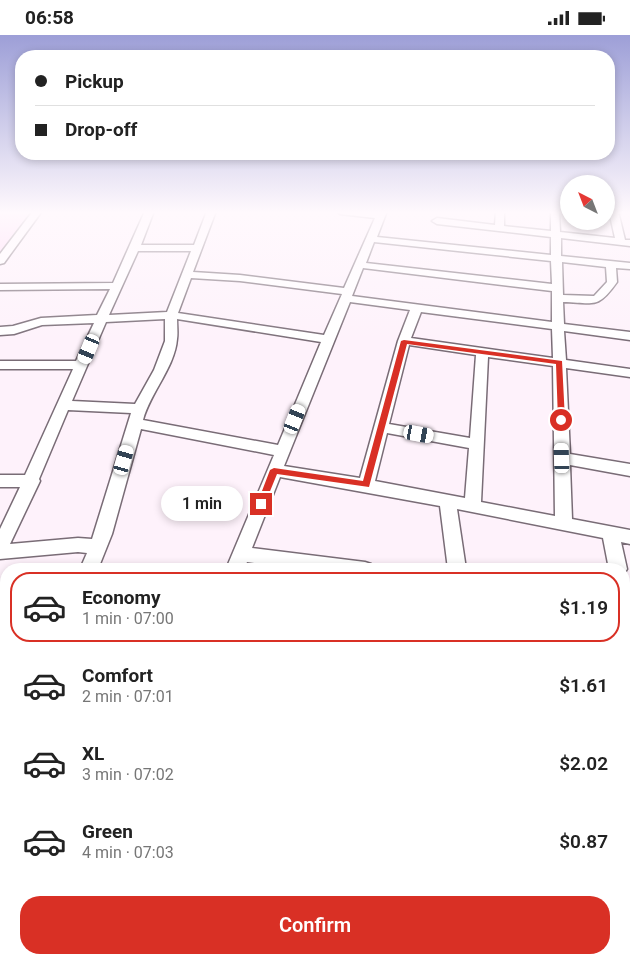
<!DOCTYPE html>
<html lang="en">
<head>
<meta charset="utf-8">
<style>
  body { margin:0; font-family:Roboto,sans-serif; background:#f6f6f6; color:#222; height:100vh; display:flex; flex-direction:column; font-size:19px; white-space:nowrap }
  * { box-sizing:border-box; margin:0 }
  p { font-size:16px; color:#767676 }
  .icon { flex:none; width:28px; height:28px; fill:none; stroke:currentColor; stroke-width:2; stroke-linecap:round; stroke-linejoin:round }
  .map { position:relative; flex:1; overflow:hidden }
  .sheet { position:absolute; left:0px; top:528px; width:630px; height:401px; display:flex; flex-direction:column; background:#fff; border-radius:20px 20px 0 0; box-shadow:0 2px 8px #0003 }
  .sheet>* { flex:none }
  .banner { position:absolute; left:15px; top:15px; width:600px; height:110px; border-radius:20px; box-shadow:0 2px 8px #0003; display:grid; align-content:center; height:110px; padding:0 20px; background:#fff }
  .needle { width:32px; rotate:318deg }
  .tools { position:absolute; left:560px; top:140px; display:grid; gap:10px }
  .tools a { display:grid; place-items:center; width:55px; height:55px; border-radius:50%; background:#fff; box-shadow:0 2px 8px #0003; font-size:25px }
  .end { position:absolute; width:22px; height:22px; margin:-11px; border:6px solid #d93025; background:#fff; box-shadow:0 0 0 2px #fff }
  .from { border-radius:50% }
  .bubble { position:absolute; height:35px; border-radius:18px; background:#fff; box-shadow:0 2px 8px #0003; font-size:16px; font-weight:600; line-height:35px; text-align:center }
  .car { position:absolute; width:15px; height:30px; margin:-15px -8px; border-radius:6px; box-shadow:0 0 4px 1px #0007; background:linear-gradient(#fff 24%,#345 0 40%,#fff 0 76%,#345 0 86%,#fff 0) }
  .banner b { display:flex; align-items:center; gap:18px; height:48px; font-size:19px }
  .banner b+b { border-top:1px solid #e0e0e0 }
  .banner i { width:12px; height:12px; background:#222 }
  ul { padding:9px 0 0; list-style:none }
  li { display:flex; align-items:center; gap:15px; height:70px; margin:0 10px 8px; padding:0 10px; border:2px solid transparent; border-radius:20px }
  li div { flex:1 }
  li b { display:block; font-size:19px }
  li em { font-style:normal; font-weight:600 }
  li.on { border-color:#d93025 }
  li>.icon { width:45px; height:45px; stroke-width:1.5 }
  .cta { display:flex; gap:10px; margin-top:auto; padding:10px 20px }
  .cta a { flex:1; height:58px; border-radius:20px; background:#d93025; color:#fff; font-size:20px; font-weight:600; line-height:58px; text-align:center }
  .status { display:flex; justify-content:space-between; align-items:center; height:35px; padding:0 25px; background:#fff; direction:ltr }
  .status svg { height:14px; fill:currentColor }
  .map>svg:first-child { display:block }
  .green { fill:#ffd7f5 }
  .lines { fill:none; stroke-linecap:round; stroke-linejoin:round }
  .minor-casing { stroke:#796c76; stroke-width:3 }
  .minor { fill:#fff; fill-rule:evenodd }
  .route { fill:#d93025 }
</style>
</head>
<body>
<div class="status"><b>06:58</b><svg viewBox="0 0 49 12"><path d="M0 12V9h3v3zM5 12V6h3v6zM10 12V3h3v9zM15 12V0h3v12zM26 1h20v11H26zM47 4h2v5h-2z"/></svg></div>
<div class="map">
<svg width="630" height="928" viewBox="0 0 630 928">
  <rect width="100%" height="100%" fill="#fef2fb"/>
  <!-- green -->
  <path class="green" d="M 0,176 L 32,176 L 0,217 Z"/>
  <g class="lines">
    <!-- minor casing -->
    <g class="minor-casing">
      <g id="minor">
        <path d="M 33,176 L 42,176 L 4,228 L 0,229 L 0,219 Z"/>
        <path d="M 145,176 L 154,176 L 141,210 L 194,210 L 207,176 L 216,176 L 193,237 L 240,240 L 344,253 L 375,183 L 340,179 L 336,176 L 378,178 L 387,176 L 377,202 L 551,220 L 551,202 L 437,189 L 432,186 L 437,183 L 495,190 L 496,176 L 504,176 L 504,191 L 551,196 L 551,176 L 559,176 L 560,197 L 615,203 L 609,176 L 618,176 L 625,205 L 630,205 L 630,211 L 561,203 L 561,221 L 630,228 L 630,234 L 616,233 L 617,247 C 598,274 595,268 563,267 L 564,289 L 630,297 L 630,305 L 564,296 L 566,325 L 630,334 L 630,342 L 566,333 L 570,419 L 630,429 L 630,441 L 570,430 L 572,484 L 630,495 L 630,509 L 621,507 L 627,534 L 624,539 L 624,534 L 609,534 L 603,503 L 457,474 L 466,534 L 448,534 L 440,471 L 280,442 L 252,513 L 365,527 L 371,529 L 374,534 L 303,534 L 247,527 L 244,534 L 226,534 L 274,420 L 141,394 L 112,499 L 98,534 L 80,534 L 87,518 L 78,517 L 0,524 L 0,494 L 20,452 L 0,452 L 0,440 L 25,440 L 73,334 L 0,334 L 0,326 L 76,326 L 94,288 L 42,290 L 14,299 L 0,300 L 0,292 L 13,291 L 41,283 L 97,280 L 110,254 L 0,255 L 0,249 L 113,248 ZM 374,207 L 551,226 L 552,249 L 366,228 ZM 138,216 L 191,216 L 167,277 L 109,280 ZM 562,227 L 606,232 L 607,247 L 594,261 L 563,260 ZM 363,233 L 552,256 L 552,287 L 352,261 ZM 191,243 L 240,246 L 342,259 L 324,300 L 178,278 ZM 350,267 L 410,275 L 398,306 L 360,443 L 284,431 ZM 421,277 L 552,294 L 553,323 L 411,303 ZM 165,284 L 165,306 L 154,335 L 135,369 L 72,366 L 106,287 ZM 177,284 L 321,307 L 278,410 L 143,385 C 150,358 175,332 177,304 C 178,298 177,291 177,284 ZM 409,310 L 476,320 L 470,403 L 389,389 ZM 488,322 L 553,331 L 555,481 L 481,467 ZM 68,375 L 131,378 L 92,504 L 78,503 L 10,509 L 40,446 L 39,444 ZM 387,398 L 469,413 L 465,463 L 375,446 Z"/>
        <path d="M 624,559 L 630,561 L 630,576 L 624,578 Z"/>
        <path d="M 624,612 L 630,614 L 630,651 L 624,648 Z"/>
        <rect x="0" y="634" width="6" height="20"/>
        <path d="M 6,660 L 6,695 L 0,698 L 0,663 Z"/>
        <rect x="624" y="688" width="6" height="22"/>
        <rect x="0" y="731" width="6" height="24"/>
        <path d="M 624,770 L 630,771 L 630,795 L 624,794 Z"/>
        <rect x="0" y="820" width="6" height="26"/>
        <rect x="624" y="857" width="6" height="26"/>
        <path d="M 96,922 L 124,922 L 123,928 L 95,928 Z"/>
      </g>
    </g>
    <!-- minor -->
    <use href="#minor" class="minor"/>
  </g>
  <!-- sky -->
  <linearGradient id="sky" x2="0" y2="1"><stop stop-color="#9d9fd7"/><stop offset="0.58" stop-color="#fff9fd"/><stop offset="1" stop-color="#fff9fd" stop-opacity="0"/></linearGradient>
  <rect width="630" height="306" fill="url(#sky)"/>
  <!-- route -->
  <path class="route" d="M 404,305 L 562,326 L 565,385 L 561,387 L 558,385 L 556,329 L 407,309 L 369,452 L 277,439 L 264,471 L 258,471 L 257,469 L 270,435 L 274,433 L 363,446 L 401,306 Z"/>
</svg>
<div class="tools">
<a><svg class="needle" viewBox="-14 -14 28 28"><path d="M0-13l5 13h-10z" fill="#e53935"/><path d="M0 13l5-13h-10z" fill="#767676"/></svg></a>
</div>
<i class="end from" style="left:561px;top:385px"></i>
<i class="end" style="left:261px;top:469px"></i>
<div class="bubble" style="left:161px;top:451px;width:82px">1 min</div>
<i class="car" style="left:89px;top:314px;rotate:203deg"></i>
<i class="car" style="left:295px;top:384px;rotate:22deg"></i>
<i class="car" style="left:419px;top:399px;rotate:100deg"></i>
<i class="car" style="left:562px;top:423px;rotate:358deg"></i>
<i class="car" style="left:124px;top:425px;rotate:16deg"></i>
<div class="banner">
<b><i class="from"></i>Pickup</b>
<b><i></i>Drop-off</b>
</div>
<section class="sheet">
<ul>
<li class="on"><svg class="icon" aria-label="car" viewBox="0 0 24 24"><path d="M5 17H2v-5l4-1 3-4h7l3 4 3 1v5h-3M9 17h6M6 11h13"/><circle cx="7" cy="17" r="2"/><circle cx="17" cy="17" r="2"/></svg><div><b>Economy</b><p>1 min · 07:00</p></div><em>$1.19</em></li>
<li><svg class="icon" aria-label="car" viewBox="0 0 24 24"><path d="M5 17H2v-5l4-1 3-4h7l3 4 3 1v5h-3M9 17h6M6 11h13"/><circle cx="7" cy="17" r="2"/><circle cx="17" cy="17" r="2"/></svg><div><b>Comfort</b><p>2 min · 07:01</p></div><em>$1.61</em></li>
<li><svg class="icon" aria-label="car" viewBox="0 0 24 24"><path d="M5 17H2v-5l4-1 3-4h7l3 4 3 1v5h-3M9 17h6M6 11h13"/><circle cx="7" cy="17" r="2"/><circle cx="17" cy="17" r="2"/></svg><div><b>XL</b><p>3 min · 07:02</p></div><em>$2.02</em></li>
<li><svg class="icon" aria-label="car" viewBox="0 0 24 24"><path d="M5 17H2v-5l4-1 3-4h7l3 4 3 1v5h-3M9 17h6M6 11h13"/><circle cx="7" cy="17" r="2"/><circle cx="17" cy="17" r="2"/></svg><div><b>Green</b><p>4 min · 07:03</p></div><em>$0.87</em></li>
</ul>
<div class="cta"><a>Confirm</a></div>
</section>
</div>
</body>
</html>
